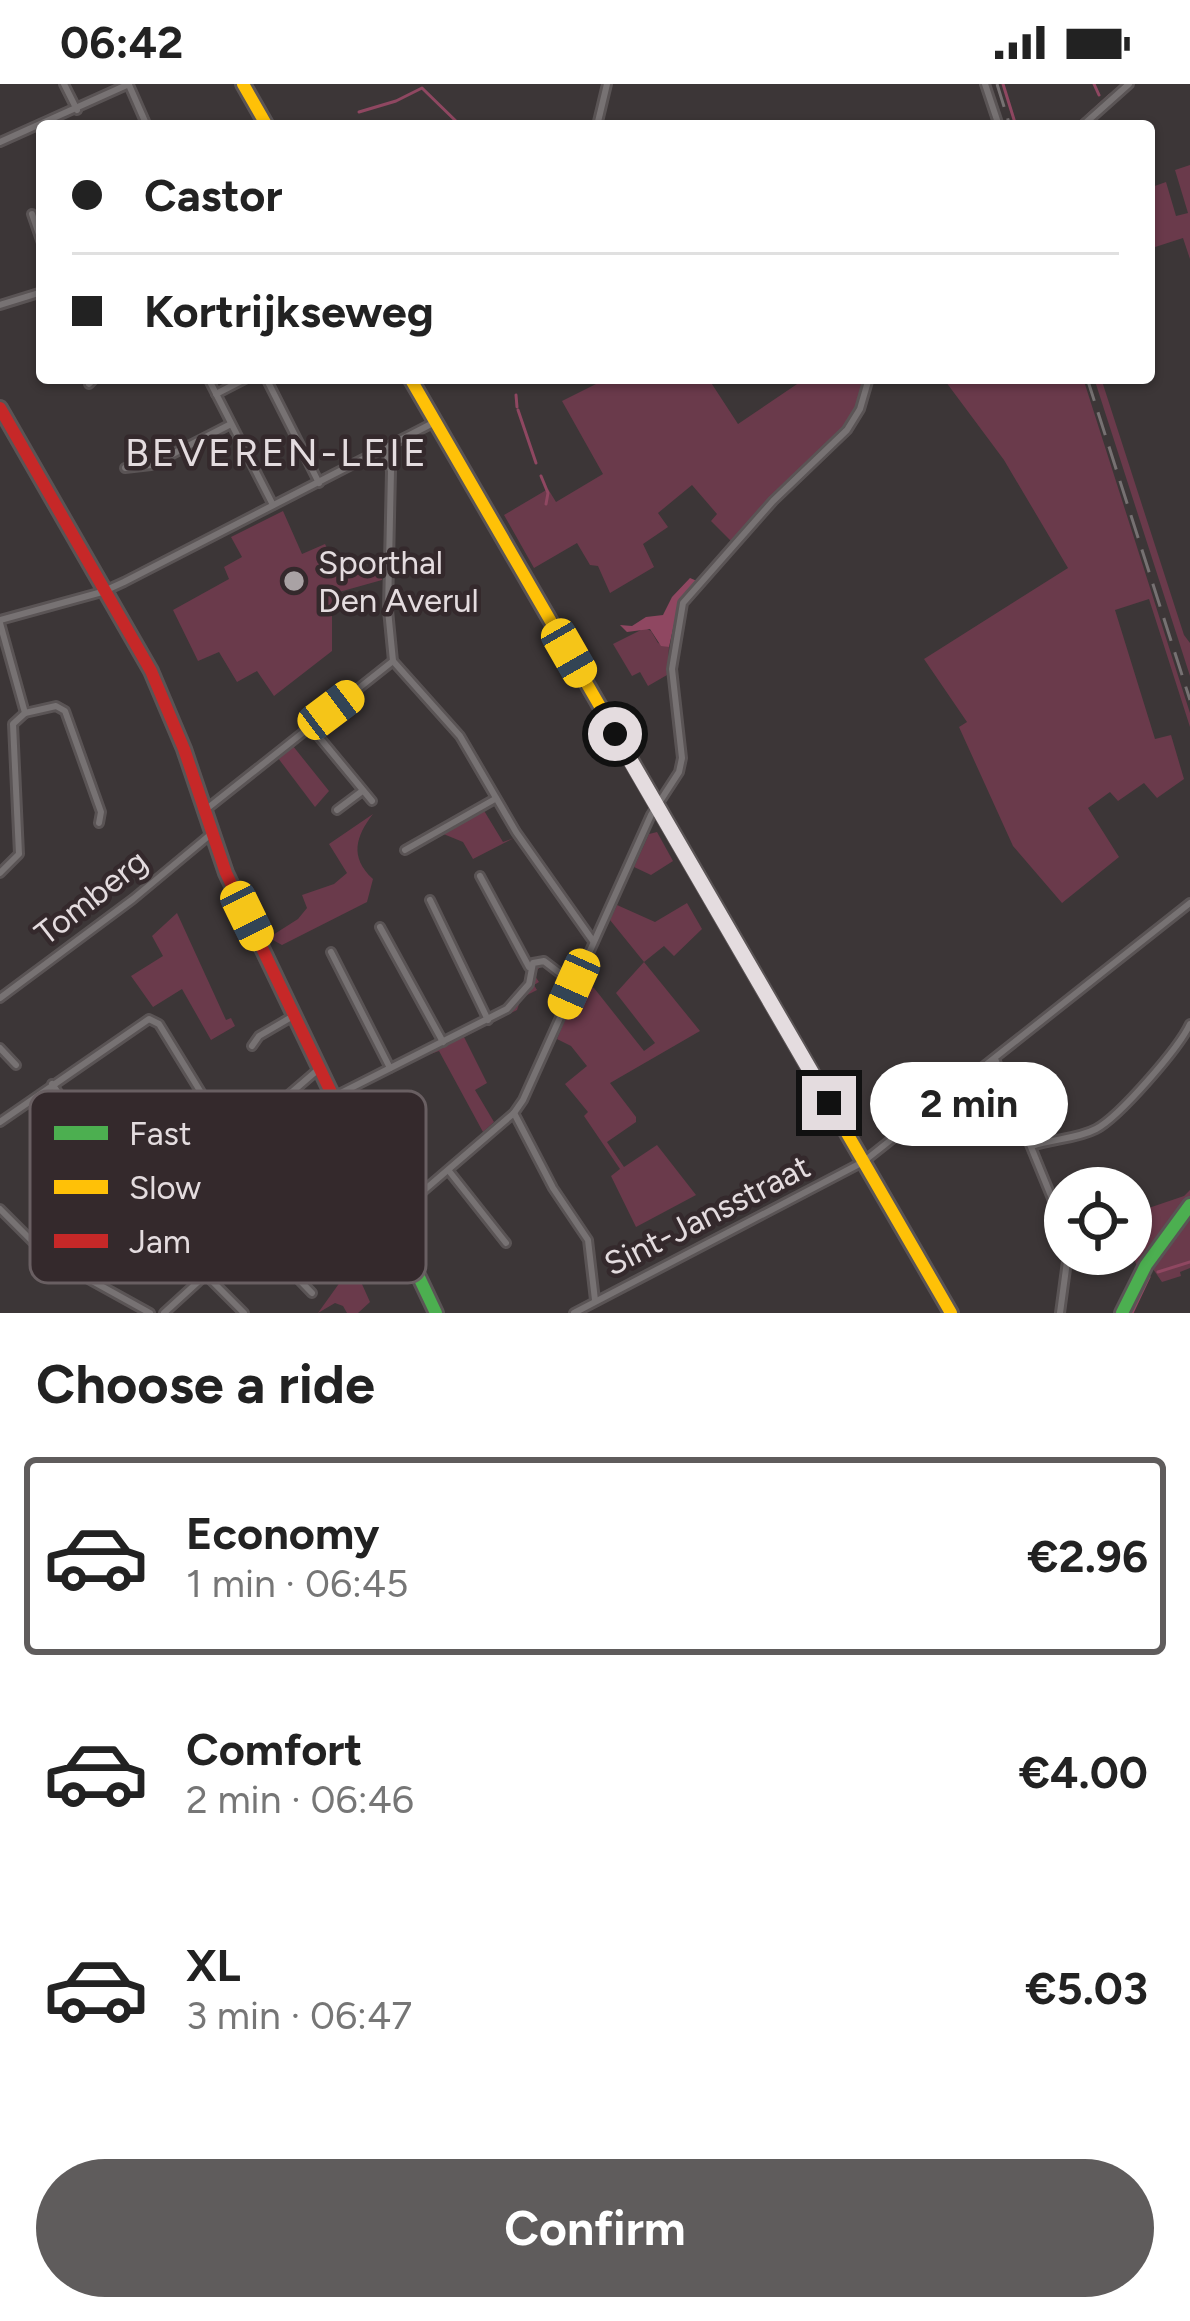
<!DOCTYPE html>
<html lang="en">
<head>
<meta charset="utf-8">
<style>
  body { margin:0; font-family:Figtree,sans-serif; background:#f2f2f2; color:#222; height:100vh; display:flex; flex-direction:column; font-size:45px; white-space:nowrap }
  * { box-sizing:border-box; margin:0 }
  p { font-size:39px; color:#767676 }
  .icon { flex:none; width:66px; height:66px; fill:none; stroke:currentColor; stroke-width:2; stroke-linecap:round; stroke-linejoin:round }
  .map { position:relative; height:1229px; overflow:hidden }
  .side { display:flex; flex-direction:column; background:#fff; flex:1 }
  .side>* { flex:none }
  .hud { position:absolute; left:36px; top:36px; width:1119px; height:264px; border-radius:12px; box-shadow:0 3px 9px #0004; display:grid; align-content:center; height:264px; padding:0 36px; background:#fff }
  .fabs { position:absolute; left:1044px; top:1083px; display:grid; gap:24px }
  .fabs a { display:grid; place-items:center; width:108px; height:108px; border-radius:50%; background:#fff; box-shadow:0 3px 9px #0004; font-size:60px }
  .end { position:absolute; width:54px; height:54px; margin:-27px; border:15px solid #e4dcdf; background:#111; box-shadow:0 0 0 6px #111 }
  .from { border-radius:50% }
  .bubble { position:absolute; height:84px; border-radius:42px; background:#fff; box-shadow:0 3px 9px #0004; font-size:39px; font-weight:700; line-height:84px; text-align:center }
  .car { position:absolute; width:36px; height:72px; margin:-36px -18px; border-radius:15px; box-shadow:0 0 9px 3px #0007; background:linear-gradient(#f5c518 24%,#345 0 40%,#f5c518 0 76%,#345 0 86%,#f5c518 0) }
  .hud b { display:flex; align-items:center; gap:42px; height:114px; font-size:45px }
  .hud b+b { border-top:3px solid #e0e0e0 }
  .hud i { width:30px; height:30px; background:#222 }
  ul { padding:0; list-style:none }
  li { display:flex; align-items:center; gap:36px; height:198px; margin:0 24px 18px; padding:0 12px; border:6px solid transparent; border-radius:12px }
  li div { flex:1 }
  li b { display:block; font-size:45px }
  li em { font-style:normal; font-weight:700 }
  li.current { border-color:#5f5c5c }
  li>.icon { width:108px; height:108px; stroke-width:1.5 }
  h2 { padding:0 36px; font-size:54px; line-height:144px }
  .action { display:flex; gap:24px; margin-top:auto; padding:24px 36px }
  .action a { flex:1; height:138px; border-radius:72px; background:#5f5c5c; color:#fff; font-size:48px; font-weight:700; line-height:138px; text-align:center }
  .status { display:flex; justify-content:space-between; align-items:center; height:84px; padding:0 60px; background:#fff; direction:ltr }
  .status svg { height:33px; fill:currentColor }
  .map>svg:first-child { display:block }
  .green { fill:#6a3a4b }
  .water { fill:#8f4761 }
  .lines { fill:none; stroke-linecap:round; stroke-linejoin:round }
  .stream { stroke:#8f4761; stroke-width:3 }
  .street-casing { stroke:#5a5455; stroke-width:12 }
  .fast-casing { stroke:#5a5455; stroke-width:18 }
  .slow-casing { stroke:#5a5455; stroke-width:18 }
  .jam-casing { stroke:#5a5455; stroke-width:18 }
  .street { stroke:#777273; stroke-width:6 }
  .fast { stroke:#4caf50; stroke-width:12 }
  .slow { stroke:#ffc107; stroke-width:12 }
  .jam { stroke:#c62828; stroke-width:12 }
  .rail { stroke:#767172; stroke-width:3; stroke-dasharray:24 12; stroke-linecap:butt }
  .route { stroke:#e4dcdf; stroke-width:15 }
  .poi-dot { fill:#a9a2a4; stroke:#34292c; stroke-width:4.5 }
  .labels { text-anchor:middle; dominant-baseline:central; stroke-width:9; stroke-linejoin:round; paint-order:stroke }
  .poi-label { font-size:33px; fill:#e4dcdf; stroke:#34292c; text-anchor:start }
  .street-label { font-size:33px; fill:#e4dcdf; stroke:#34292c }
  .quarter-label { font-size:39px; letter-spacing:3px; fill:#e4dcdf; stroke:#34292c }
  .key { fill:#34292c; stroke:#695f62; stroke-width:3 }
  .key-label { font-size:33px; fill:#e4dcdf }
</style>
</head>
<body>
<div class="status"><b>06:42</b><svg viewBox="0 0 49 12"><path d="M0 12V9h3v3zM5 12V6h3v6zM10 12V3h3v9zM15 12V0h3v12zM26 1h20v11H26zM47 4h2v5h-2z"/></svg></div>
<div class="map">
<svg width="1190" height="1229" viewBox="0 0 1190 1229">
  <rect width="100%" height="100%" fill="#3c3637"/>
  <!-- green -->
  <g class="green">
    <path d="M 1190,81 L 1190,175 L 1183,154 L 1149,165 L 1149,104 L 1166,98 L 1176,132 L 1188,129 L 1175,86 Z"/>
    <path d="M 608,294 L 708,294 L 738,340 L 806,294 L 865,294 L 857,323 L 848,339 L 772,412 L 733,459 L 711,437 L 717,430 L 692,401 L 658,429 L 668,443 L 643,460 L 654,483 L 610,509 L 598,482 L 590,481 L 577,459 L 534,484 L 504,431 L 548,405 L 556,418 L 603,390 L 562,317 Z"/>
    <path d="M 943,294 L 1083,294 L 1190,629 L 1190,643 L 1149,515 L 1115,526 L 1155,655 L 1171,651 L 1184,695 L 1157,714 L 1144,699 L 1118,717 L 1110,708 L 1088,724 L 1119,773 L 1062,819 L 1013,762 L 959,643 L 967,638 L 924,575 L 1068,484 L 1004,376 Z"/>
    <path d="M 1094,294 L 1101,294 L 1184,551 L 1190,559 L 1190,592 Z"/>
    <path d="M 283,427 L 302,470 L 325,460 L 341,492 L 382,485 L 382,496 L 332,510 L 332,567 L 274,612 L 257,587 L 237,598 L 219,568 L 198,577 L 173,526 L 229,495 L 224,483 L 242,473 L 231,453 Z"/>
    <path d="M 645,544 L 651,547 L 658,559 L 669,563 L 667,591 L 648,602 L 640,588 L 632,592 L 613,560 Z"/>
    <path d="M 293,662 L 329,707 L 315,723 L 278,674 Z"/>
    <path d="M 483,725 L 503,758 L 514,754 L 473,775 L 463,758 L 441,749 Z"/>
    <path d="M 373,730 C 356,752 349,773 373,795 L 367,818 L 282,861 L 273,856 L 266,858 L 265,856 L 298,835 L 307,824 L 302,811 L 334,800 L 347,789 L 329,760 Z"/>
    <path d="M 657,748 L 673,777 L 651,791 L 634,783 L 649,750 Z"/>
    <path d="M 687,819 L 702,845 L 674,872 L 664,862 L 644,878 L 700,947 L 610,999 L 636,1033 L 636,1038 L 607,1058 L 624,1083 L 657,1061 L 696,1111 L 636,1143 L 611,1092 L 620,1085 L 584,1032 L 588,1028 L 565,1000 L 587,982 L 571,962 L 557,955 L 581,898 L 594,904 L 644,967 L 655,959 L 616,909 L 644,878 L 610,836 L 617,821 L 655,838 Z"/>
    <path d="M 177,829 L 226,936 L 231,934 L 235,942 L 211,956 L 182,905 L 153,923 L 131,892 L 163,872 L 152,852 Z"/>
    <path d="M 539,879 L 565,899 L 542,882 L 533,889 L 539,898 L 534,901 L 537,906 L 521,914 L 517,926 L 464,953 L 487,999 L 475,1006 L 494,1038 L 483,1048 L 439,967 L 411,977 L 506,929 L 529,905 L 532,883 Z"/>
    <path d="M 1190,1106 L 1190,1113 L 1139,1181 L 1136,1180 L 1131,1165 L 1131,1130 L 1184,1112 Z"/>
    <path d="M 1190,1131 L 1190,1184 L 1180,1188 L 1181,1192 L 1162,1198 L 1151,1182 Z"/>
    <path d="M 353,1180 L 370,1218 L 358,1229 L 347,1229 L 343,1222 L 335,1219 L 318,1229 Z"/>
  </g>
  <!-- water -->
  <path class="water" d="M 690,494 L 697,497 L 678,522 L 669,563 L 661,562 L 650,545 L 627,548 L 620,541 L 632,542 L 646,533 L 663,531 L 672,513 Z"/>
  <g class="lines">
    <!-- stream -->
    <g class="stream">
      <path d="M 1003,0 L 1016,42"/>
      <path d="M 1094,0 L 1099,11"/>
      <path d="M 359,28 L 396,17 L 422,4 L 461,42"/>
      <path d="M 1076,42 L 1110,11"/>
      <path d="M 1088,42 L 1106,24"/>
      <path d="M 516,311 L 517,323"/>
      <path d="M 518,326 L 536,379"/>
      <path d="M 541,392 L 548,409 L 546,420"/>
      <path d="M 1158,1188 L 1190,1178"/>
      <path d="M 1132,1229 L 1149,1193"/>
    </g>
    <!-- street casing -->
    <g class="street-casing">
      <g id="street">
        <path d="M 64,0 L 77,26"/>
        <path d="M 985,0 L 999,42"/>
        <path d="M 129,1 L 147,42"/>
        <path d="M 597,42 L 607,0"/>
        <path d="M 1082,42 L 1129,0"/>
        <path d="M 0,58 L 129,0"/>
        <path d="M 32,130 L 42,159"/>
        <path d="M 0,221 L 42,208"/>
        <path d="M 208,294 L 273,421"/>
        <path d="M 266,294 L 319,399"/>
        <path d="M 89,300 L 95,294"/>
        <path d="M 216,310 L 247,294"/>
        <path d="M 385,364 L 391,387 L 388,526 L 393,577 L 460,652 L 516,748 L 593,857"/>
        <path d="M 125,384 L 151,381 L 231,340"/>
        <path d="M 0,536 L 102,508 L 124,498 L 435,338"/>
        <path d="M 0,539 L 25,629 L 13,640 L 19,770 L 0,789"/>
        <path d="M 25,629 L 56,622 L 65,627 L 101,728 L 99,739"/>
        <path d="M 310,642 L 372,717"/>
        <path d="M 337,726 L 361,708"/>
        <path d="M 204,727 L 393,577"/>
        <path d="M 405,766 L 495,715"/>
        <path d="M 480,792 L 529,883"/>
        <path d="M 430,816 L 488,936"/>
        <path d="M 380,843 L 443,958"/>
        <path d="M 331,868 L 390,984"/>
        <path d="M 0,914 L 133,815 L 211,750"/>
        <path d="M 252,962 L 259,952 L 295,931"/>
        <path d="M 0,964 L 16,981"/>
        <path d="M 995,975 L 1065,1146"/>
        <path d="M 52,1000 L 107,1079 L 149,1130"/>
        <path d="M 335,1012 L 507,925 L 529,900 L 533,879 L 544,877 L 574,900"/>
        <path d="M 514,1029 L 553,1104 L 588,1156 L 595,1216"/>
        <path d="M 0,1038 L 149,935 L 159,940 L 232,1059"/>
        <path d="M 1032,1062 C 1052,1055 1077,1055 1096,1045 C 1119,1033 1179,964 1190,940"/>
        <path d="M 449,1087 L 506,1159"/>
        <path d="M 0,1125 L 47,1172 L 150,1229"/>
        <path d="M 393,1133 L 514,1029 L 523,1016 L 651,731 L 679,688 L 682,674 L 672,585 L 683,519 L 773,417 L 847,346 L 860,325 L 869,294"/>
        <path d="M 253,1148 L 312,1209"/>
        <path d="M 78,1188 L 89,1183 L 321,983"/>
        <path d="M 205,1190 L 244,1229"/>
        <path d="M 164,1229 L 305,1100 L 322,1119 L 350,1173"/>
        <path d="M 574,1229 L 863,1078 L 1190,819"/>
        <path d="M 1060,1229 L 1068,1170"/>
      </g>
    </g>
    <!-- fast casing -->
    <g class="fast-casing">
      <g id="fast">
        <path d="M 363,1075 L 436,1229"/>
        <path d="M 1122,1229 L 1146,1181 L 1190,1121"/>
      </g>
    </g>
    <!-- slow casing -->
    <g class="slow-casing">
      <g id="slow">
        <path d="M 243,0 L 267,42"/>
        <path d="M 410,294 L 951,1229"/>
      </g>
    </g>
    <!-- jam casing -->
    <g class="jam-casing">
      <path id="jam" d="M 0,324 L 151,587 L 184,665 L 226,789 L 363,1075"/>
    </g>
    <!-- street -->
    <use href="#street" class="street"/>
    <!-- fast -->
    <use href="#fast" class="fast"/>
    <!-- slow -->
    <use href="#slow" class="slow"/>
    <!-- jam -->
    <use href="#jam" class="jam"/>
    <!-- rail -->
    <g class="rail">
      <path d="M 997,0 L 1010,42"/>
      <path d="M 1087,294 L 1190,616"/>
    </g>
  </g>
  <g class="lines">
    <!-- route -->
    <path class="route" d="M 615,650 L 829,1019"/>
  </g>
  <!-- markers -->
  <circle class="poi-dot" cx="294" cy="497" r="12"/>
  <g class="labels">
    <!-- poi labels -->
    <g class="poi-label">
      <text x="318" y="478">Sporthal<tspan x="318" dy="38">Den Averul</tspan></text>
    </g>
    <!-- street labels -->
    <g class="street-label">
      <text transform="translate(91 813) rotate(-38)">Tomberg</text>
      <text transform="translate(707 1131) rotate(-27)">Sint-Jansstraat</text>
    </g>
    <!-- quarter labels -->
    <g class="quarter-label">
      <text x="277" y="368">BEVEREN-LEIE</text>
    </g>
  </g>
  <!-- legend -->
  <rect x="30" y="1007" width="396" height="192" rx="18" class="key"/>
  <rect x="54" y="1042" width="54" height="14" fill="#4caf50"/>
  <rect x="54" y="1096" width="54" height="14" fill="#ffc107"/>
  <rect x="54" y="1150" width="54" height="14" fill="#c62828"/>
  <g class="key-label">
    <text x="129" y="1061">Fast</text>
    <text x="129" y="1115">Slow</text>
    <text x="129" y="1169">Jam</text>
  </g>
</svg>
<div class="fabs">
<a><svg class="icon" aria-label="locate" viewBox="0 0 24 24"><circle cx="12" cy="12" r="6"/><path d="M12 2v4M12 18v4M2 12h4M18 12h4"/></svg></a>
</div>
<i class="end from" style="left:615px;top:650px"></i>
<i class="end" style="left:829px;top:1019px"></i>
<div class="bubble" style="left:870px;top:978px;width:198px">2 min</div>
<i class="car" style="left:569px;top:569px;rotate:150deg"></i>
<i class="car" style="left:331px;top:626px;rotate:53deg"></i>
<i class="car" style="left:247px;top:832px;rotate:154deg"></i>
<i class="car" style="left:574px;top:900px;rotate:204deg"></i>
<div class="hud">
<b><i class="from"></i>Castor</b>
<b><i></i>Kortrijkseweg</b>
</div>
</div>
<section class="side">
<h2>Choose a ride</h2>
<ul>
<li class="current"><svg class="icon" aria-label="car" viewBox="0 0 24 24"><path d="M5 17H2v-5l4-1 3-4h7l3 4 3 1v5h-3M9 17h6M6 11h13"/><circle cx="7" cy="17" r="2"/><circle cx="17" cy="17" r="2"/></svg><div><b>Economy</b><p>1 min · 06:45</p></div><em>€2.96</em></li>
<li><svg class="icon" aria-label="car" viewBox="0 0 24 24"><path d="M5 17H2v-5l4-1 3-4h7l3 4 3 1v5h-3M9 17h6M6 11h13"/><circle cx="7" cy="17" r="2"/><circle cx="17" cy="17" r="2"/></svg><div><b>Comfort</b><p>2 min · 06:46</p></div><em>€4.00</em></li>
<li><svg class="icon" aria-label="car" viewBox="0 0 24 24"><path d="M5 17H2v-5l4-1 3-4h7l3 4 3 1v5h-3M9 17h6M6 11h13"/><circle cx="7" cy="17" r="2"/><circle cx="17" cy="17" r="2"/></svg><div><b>XL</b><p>3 min · 06:47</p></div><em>€5.03</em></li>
</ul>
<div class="action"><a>Confirm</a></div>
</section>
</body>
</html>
